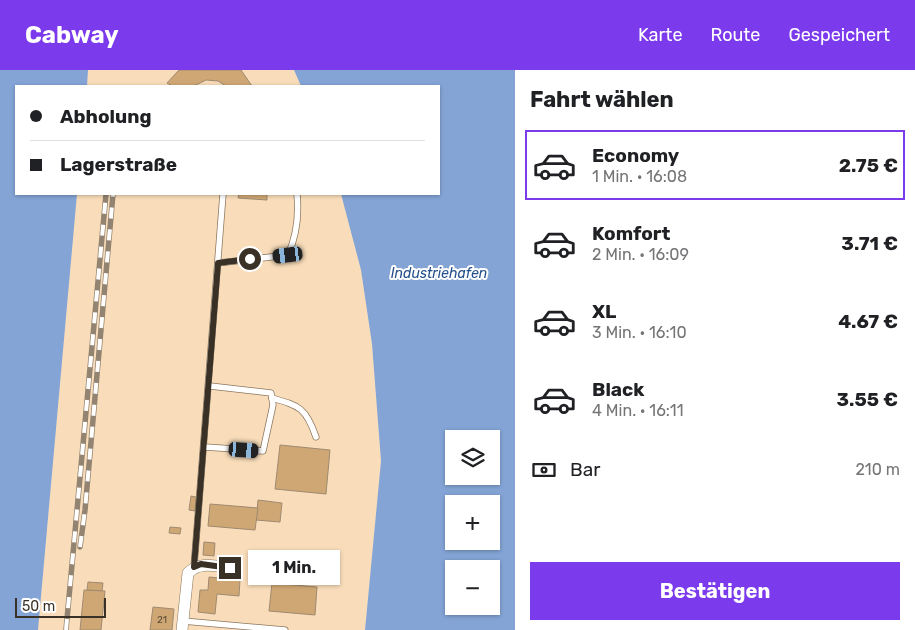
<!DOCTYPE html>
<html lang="de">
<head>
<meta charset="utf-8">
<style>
  body { margin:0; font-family:Rubik,sans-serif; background:#f6f6f6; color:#202124; height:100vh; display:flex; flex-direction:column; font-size:19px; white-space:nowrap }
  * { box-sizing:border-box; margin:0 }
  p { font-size:16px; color:#757577 }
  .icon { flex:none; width:28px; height:28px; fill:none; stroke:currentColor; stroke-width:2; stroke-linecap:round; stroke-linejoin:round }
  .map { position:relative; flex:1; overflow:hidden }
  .panel { display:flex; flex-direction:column; background:#fff; width:400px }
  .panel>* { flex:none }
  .top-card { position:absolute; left:15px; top:15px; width:425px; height:110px; border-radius:0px; box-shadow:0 1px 4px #0004; display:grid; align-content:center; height:110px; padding:0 15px; background:#fff }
  .fabs { position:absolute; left:445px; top:360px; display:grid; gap:10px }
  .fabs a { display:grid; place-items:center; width:55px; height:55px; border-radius:0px; background:#fff; box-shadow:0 1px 4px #0004; font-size:25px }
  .scale { position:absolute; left:15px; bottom:12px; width:91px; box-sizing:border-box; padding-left:5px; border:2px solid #3a3126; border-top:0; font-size:14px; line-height:18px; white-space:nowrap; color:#3a3126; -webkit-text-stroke:4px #fff; paint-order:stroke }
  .end { position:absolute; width:22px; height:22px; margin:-11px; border:6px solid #3a3126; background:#fff; box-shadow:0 0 0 2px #fff }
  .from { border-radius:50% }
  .bubble { position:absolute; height:35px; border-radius:0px; background:#fff; box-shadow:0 1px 4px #0004; font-size:16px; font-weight:700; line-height:35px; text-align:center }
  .car { position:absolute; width:15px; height:30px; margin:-15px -8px; border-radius:6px; box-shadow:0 0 4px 1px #0007; background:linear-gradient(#222 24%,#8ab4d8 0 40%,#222 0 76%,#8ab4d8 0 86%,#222 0) }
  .top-card b { display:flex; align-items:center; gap:18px; height:48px; font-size:19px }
  .top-card b+b { border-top:1px solid #e0e0e0 }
  .top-card i { width:12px; height:12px; background:#202124 }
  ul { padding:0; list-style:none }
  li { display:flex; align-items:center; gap:15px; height:70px; margin:0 10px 8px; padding:0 5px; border:2px solid transparent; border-radius:0px }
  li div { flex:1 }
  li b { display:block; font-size:19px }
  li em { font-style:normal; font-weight:700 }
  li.on { border-color:#7c3aed }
  li>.icon { width:45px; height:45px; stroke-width:1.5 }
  h2 { padding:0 15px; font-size:22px; line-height:60px }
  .pay { display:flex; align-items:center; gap:12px; height:55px; padding:0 15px; font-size:19px }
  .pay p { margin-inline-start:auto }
  .cta { display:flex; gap:10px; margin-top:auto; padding:10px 15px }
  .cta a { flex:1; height:58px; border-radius:0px; background:#7c3aed; color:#fff; font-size:20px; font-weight:700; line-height:58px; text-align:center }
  header { display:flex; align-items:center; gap:30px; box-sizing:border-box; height:70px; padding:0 25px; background:#7c3aed; color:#fff }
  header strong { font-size:24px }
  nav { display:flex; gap:28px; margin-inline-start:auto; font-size:18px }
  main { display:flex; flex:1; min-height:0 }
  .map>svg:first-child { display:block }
  .built { fill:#f9ddba }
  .water { fill:#83a4d5; fill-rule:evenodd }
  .building { fill:#cfa775; stroke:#9f8a70 }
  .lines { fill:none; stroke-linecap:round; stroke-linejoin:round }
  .lane-casing { stroke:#8b775e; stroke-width:7 }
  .street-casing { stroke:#8b775e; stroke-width:12 }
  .lane { stroke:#fff; stroke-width:5.5 }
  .street { stroke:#fff; stroke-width:11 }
  .rail-casing { stroke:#938471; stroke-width:5.5 }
  .rail { stroke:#fff; stroke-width:4; stroke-dasharray:11; stroke-linecap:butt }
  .route { stroke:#3a3126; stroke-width:6 }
  .labels { text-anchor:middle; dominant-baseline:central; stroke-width:4; stroke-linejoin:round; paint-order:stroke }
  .number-label { font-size:10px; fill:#5f4e3a }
  .water-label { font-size:14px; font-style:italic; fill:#26508c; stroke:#fff }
</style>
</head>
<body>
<header>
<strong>Cabway</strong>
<nav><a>Karte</a><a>Route</a><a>Gespeichert</a></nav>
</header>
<main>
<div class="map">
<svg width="515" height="560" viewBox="0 0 515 560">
  <rect width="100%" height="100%" fill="#fce5c9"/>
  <!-- built -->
  <g class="built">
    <path d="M 88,0 L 294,0 L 301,16 L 87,16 Z"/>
    <path d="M 77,124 L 341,124 L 361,200 L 372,274 L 381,391 L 365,560 L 38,560 Z"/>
  </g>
  <!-- water -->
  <g class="water">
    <path d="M 0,0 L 88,0 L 87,16 L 16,16 L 16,124 L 77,124 L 38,560 L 0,560 Z"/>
    <path d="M 294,0 L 515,0 L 515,560 L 365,560 L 381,391 L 372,274 L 361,200 L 341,124 L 439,124 L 439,16 L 301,16 ZM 454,369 L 491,369 L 491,406 L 454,406 ZM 454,434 L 491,434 L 491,471 L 454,471 ZM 454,499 L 491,499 L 491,536 L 454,536 Z"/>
  </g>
  <!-- building -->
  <g class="building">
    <path d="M 179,0 L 241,0 L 252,16 L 226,16 L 218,11 L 206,10 L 194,16 L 172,16 L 167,13 Z"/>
    <path d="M 239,124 L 267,124 L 267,130 L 238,128 Z"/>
    <path d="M 280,375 L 330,380 L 326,424 L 275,419 Z"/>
    <path d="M 191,426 L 196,427 L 195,441 L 189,440 Z"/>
    <path d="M 258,430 L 282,433 L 280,452 L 256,450 Z"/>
    <path d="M 210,434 L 258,438 L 255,460 L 208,456 Z"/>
    <path d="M 170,457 L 181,458 L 180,464 L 169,463 Z"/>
    <path d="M 204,472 L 215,473 L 214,486 L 203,485 Z"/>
    <path d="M 209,507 L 240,510 L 239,526 L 217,524 L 215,544 L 198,542 L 200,520 L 208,520 Z"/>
    <path d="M 88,512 L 103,513 L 102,521 L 87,520 Z"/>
    <path d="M 272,513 L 317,517 L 315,545 L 269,541 Z"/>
    <path d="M 84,520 L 105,521 L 101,560 L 80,560 Z"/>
    <path d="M 153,537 L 174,539 L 172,560 L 150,560 Z"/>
  </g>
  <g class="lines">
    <!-- lane casing -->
    <g class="lane-casing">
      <g id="lane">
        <path d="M 218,193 L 288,185 C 297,165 299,145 297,124"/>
        <path d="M 272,328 C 300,336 306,338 316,367"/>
        <path d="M 205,377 L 263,381 L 273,335 L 271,323 L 210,316"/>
        <path d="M 194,497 L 223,124"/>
        <path d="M 183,551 L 285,560"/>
      </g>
    </g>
    <!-- street casing -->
    <g class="street-casing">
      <path id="street" d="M 182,560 L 188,503 C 200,491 214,496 230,498"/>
    </g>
    <!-- lane -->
    <use href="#lane" class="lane"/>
    <!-- street -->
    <use href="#street" class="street"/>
    <!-- rail casing -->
    <g class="rail-casing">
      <g id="rail">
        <path d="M 80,477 L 85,440 L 113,124"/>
        <path d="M 66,560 L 106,124"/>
      </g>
    </g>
    <!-- rail -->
    <use href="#rail" class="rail"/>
  </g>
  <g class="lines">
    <!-- route -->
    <path class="route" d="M 230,498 L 201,494 L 194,497 L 218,193 L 250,189"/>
  </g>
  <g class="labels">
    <!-- number labels -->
    <g class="number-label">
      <text x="162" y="550">21</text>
    </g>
    <!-- water labels -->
    <g class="water-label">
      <text x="439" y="203">Industriehafen</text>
    </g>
  </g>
</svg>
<div class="fabs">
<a><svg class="icon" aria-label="layers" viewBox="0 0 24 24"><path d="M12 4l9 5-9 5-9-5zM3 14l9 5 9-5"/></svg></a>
<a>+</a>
<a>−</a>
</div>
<div class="scale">50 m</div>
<i class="end from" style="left:250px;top:189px"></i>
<i class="end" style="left:230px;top:498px"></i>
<div class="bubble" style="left:248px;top:480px;width:92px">1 Min.</div>
<i class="car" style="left:288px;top:185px;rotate:263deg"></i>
<i class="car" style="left:244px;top:380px;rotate:94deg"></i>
<div class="top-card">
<b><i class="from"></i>Abholung</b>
<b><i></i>Lagerstraße</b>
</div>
</div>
<section class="panel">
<h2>Fahrt wählen</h2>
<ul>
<li class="on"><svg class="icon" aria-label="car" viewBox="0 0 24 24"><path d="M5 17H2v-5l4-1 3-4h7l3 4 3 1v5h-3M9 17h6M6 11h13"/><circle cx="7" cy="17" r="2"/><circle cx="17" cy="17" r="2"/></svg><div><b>Economy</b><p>1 Min. · 16:08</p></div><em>2.75 €</em></li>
<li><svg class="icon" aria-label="car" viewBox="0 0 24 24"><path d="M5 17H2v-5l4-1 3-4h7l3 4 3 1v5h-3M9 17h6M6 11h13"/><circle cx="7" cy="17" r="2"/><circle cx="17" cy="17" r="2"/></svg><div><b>Komfort</b><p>2 Min. · 16:09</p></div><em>3.71 €</em></li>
<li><svg class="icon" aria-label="car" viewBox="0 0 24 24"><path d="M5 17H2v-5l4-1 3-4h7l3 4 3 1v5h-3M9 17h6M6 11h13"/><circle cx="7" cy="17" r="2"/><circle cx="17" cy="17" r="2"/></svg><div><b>XL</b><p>3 Min. · 16:10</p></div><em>4.67 €</em></li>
<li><svg class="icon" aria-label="car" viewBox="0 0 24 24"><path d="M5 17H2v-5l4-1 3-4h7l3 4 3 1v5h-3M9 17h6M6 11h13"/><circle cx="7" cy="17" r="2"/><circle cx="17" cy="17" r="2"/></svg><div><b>Black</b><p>4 Min. · 16:11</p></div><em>3.55 €</em></li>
</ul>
<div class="pay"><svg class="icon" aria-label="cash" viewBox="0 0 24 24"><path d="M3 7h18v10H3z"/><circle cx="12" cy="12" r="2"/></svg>Bar<p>210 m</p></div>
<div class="cta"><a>Bestätigen</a></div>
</section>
</main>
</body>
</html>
